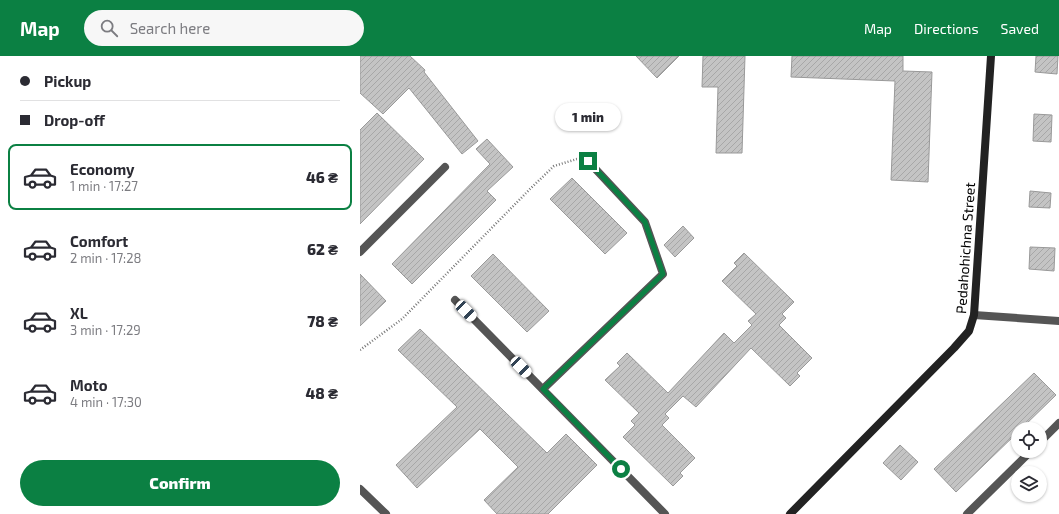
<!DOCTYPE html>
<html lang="en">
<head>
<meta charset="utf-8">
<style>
  body { margin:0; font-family:"Exo 2",sans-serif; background:#f7f7f7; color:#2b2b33; height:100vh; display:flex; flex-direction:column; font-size:15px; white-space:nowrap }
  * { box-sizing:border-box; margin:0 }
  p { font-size:13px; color:#7c7c81 }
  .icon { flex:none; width:22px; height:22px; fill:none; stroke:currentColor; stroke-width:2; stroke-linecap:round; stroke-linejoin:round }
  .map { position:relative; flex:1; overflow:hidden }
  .side { display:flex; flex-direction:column; background:#fff; width:360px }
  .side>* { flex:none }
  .banner { display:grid; align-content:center; height:88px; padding:0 20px; background:#fff }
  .buttons { position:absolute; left:651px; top:366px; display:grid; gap:8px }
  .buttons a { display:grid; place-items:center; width:36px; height:36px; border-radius:50%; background:#fff; box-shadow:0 1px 3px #0004; font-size:20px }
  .end { position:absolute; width:18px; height:18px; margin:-9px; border:5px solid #0b8043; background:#fff; box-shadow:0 0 0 2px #fff }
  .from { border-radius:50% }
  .bubble { position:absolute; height:28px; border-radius:14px; background:#fff; box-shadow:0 1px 3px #0004; font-size:13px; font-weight:800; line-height:28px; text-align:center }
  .car { position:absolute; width:12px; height:24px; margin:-12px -6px; border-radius:5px; box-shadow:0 0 3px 1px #0007; background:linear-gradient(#fff 24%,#345 0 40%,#fff 0 76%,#345 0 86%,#fff 0) }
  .banner b { display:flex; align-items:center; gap:14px; height:38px; font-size:15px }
  .banner b+b { border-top:1px solid #e1e1e2 }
  .banner i { width:10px; height:10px; background:#2b2b33 }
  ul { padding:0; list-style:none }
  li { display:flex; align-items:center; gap:12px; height:66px; margin:0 8px 6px; padding:0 12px; border:2px solid transparent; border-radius:8px }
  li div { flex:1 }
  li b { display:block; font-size:15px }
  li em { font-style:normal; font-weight:800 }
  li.selected { border-color:#0b8043 }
  li>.icon { width:36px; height:36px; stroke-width:1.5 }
  .button { display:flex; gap:8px; margin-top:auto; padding:8px 20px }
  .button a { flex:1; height:46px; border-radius:24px; background:#0b8043; color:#fff; font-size:16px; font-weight:800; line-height:46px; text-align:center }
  header { display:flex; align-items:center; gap:24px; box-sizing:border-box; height:56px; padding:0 20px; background:#0b8043; color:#fff }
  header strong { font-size:19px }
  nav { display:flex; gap:22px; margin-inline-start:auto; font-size:14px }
  .search { width:280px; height:36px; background:#f7f7f7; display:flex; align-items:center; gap:10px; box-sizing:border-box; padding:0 14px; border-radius:22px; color:#7c7c81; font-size:15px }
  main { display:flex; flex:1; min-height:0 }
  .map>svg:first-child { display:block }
  .building { fill:url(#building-hatch); stroke:#999 }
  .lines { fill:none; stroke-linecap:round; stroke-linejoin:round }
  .path { stroke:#777; stroke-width:2.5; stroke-dasharray:1 2; stroke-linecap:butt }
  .service { stroke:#555; stroke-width:8 }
  .minor { stroke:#555; stroke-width:8 }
  .secondary { stroke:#222; stroke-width:8 }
  .route { stroke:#0b8043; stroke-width:5 }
  .labels { text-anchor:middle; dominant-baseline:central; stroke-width:3.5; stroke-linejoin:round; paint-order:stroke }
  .street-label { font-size:14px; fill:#000; stroke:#fff }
</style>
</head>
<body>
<header>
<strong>Map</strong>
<div class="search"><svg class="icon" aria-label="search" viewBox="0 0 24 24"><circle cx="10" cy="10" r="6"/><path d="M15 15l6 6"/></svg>Search here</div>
<nav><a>Map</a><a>Directions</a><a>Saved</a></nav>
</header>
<main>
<section class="side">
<div class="banner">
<b><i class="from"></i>Pickup</b>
<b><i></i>Drop-off</b>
</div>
<ul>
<li class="selected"><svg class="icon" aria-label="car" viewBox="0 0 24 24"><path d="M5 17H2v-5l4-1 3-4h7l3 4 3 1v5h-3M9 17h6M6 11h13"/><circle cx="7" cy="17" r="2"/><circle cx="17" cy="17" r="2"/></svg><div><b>Economy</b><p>1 min · 17:27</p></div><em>46 ₴</em></li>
<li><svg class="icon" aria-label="car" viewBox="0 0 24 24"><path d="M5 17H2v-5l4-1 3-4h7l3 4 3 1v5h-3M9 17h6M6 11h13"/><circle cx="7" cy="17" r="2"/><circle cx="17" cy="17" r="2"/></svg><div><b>Comfort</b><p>2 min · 17:28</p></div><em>62 ₴</em></li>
<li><svg class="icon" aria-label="car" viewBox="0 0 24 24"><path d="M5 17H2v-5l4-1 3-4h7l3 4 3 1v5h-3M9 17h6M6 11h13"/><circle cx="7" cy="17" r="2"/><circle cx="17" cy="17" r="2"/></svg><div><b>XL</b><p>3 min · 17:29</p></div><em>78 ₴</em></li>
<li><svg class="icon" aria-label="car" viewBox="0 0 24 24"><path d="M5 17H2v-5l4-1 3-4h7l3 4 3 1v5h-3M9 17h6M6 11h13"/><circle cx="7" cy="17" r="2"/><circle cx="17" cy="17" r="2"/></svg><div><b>Moto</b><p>4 min · 17:30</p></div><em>48 ₴</em></li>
</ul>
<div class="button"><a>Confirm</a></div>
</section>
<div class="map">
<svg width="699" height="458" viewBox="0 0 699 458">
  <defs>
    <pattern id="building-hatch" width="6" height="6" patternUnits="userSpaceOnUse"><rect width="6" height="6" fill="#c4c4c4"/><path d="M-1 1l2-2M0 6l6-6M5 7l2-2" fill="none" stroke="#a7a7a7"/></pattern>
  </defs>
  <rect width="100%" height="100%" fill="#fff"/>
  <!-- building -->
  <g class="building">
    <path d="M 0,0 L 50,0 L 65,14 L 64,16 L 118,85 L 102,98 L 49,32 L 23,58 L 0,37 Z"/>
    <path d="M 276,0 L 319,0 L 297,22 Z"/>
    <path d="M 343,0 L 385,0 L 382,97 L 356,97 L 358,31 L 342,31 Z"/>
    <path d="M 432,0 L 543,0 L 543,15 L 572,16 L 568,126 L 531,124 L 535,25 L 431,21 Z"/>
    <path d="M 676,0 L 698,0 L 697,18 L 675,16 Z"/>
    <path d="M 17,57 L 64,103 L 0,168 L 0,74 Z"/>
    <path d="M 674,58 L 692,59 L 691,86 L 673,85 Z"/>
    <path d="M 127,83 L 153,111 L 127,135 L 136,144 L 52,228 L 32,208 L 130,108 L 116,93 Z"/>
    <path d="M 212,122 L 267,177 L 245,198 L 190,143 Z"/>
    <path d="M 670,135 L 691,137 L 690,152 L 669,151 Z"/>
    <path d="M 323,170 L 334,182 L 315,201 L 304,189 Z"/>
    <path d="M 670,191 L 695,192 L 694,215 L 669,213 Z"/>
    <path d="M 384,197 L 434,246 L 422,258 L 426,262 L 419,269 L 452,302 L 437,317 L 440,320 L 430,330 L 391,292 L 336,351 L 323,340 L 305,358 L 309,362 L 302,369 L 335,402 L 320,417 L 323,420 L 313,430 L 263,381 L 275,369 L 271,365 L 279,357 L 245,324 L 260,310 L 257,307 L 267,297 L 308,337 L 364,277 L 374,287 L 392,269 L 388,265 L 396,258 L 362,225 L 377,210 L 374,207 Z"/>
    <path d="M 133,198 L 189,255 L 167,276 L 111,220 Z"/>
    <path d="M 0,218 L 26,245 L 0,270 Z"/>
    <path d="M 60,273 L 187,397 L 206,378 L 237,409 L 188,458 L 137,458 L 124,444 L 158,411 L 120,373 L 57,432 L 36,409 L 97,351 L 38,294 Z"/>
    <path d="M 674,317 L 696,339 L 661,373 L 658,373 L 658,376 L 596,436 L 574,413 Z"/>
    <path d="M 540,389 L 558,406 L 541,424 L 523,407 Z"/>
  </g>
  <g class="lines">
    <!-- path -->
    <path class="path" d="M 0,294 L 42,263 L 171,132 L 194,110 L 217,103"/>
    <!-- service -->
    <g class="service">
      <path d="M 0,196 L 85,111"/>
      <path d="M 95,244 L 305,458"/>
      <path d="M 183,333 L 303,218 L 285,166 L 228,105"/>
      <path d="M 680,386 L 699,367"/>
      <path d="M 0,433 L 26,458"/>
      <path d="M 607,458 L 671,395"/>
    </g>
    <!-- minor -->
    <path class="minor" d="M 614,259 L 699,265"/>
    <!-- secondary -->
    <path class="secondary" d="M 430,458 L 594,292 L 609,275 L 614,259 L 631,0"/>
  </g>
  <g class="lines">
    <!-- route -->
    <path class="route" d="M 228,105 L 285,166 L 303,218 L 183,333 L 261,413"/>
  </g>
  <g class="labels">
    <!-- street labels -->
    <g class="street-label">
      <text transform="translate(605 192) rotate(-86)">Pedahohichna Street</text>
    </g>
  </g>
</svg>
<div class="buttons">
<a><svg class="icon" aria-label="locate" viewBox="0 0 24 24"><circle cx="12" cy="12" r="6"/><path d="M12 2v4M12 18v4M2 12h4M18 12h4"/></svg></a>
<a><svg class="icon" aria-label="layers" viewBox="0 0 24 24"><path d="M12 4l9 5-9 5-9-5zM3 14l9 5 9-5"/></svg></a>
</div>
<i class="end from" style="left:261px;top:413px"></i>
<i class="end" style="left:228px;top:105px"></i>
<div class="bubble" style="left:195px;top:47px;width:66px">1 min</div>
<i class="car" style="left:106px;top:255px;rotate:135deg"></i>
<i class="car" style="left:161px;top:311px;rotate:136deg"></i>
</div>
</main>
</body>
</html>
